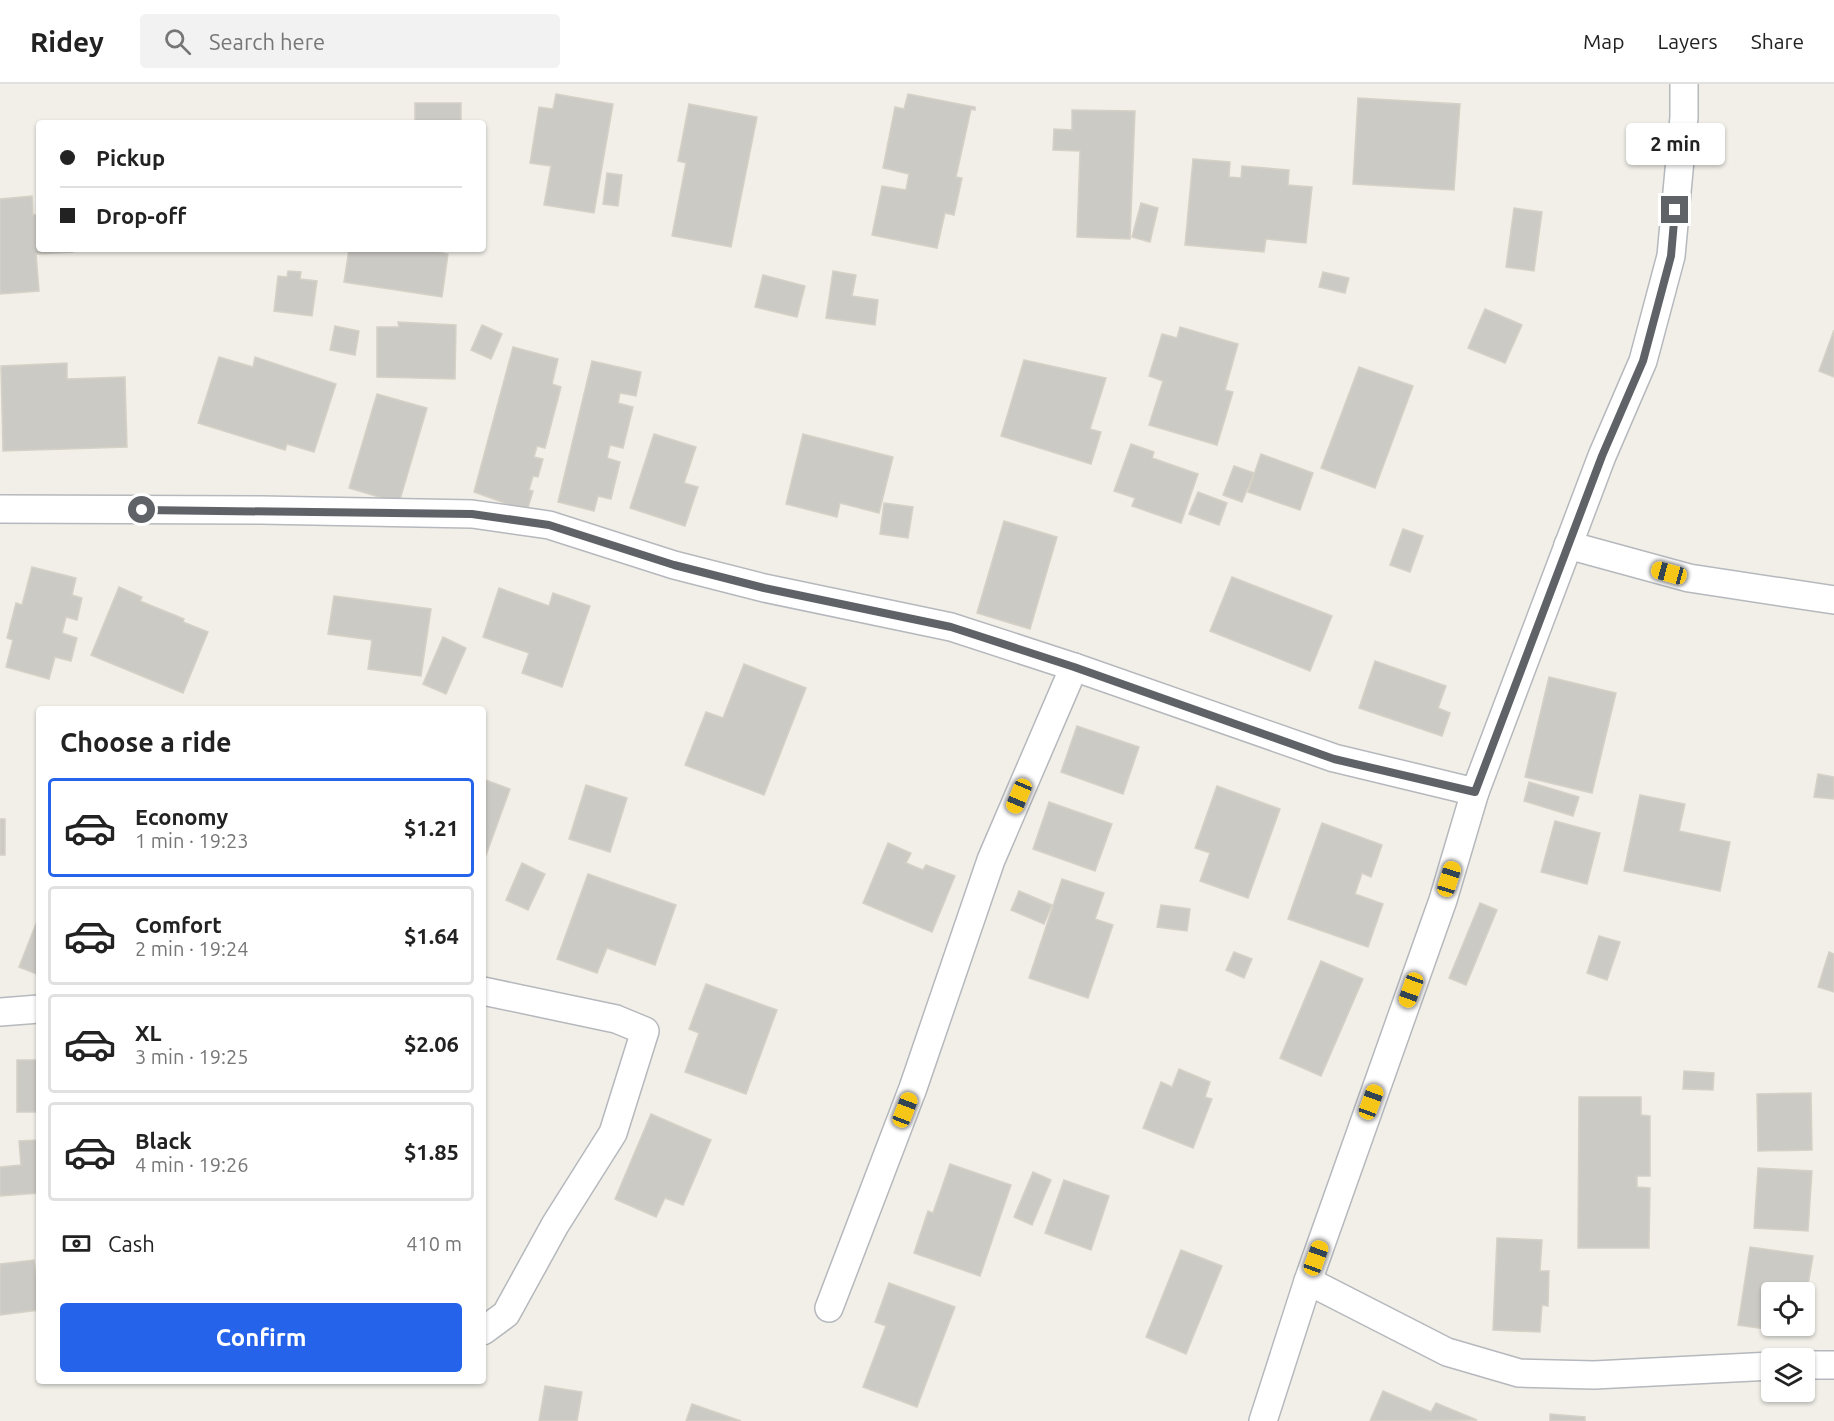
<!DOCTYPE html>
<html lang="en">
<head>
<meta charset="utf-8">
<style>
  body { margin:0; font-family:Ubuntu,sans-serif; background:#f2f2f2; color:#222; height:100vh; display:flex; flex-direction:column; font-size:22px; white-space:nowrap }
  * { box-sizing:border-box; margin:0 }
  p { font-size:20px; color:#767676 }
  .icon { flex:none; width:33px; height:33px; fill:none; stroke:currentColor; stroke-width:2; stroke-linecap:round; stroke-linejoin:round }
  .map { position:relative; flex:1; overflow:hidden }
  .details { position:absolute; left:36px; top:622px; width:450px; height:678px; display:flex; flex-direction:column; background:#fff; border-radius:6px; box-shadow:0 2px 4px #0004 }
  .details>* { flex:none }
  .top-card { position:absolute; left:36px; top:36px; width:450px; height:132px; border-radius:6px; box-shadow:0 2px 4px #0004; display:grid; align-content:center; height:132px; padding:0 24px; background:#fff }
  .controls { position:absolute; left:1761px; top:1198px; display:grid; gap:12px }
  .controls a { display:grid; place-items:center; width:54px; height:54px; border-radius:6px; background:#fff; box-shadow:0 2px 4px #0004; font-size:30px }
  .end { position:absolute; width:27px; height:27px; margin:-14px; border:8px solid #5f6368; background:#fff; box-shadow:0 0 0 3px #fff }
  .from { border-radius:50% }
  .bubble { position:absolute; height:42px; border-radius:6px; background:#fff; box-shadow:0 2px 4px #0004; font-size:20px; font-weight:700; line-height:42px; text-align:center }
  .car { position:absolute; width:18px; height:36px; margin:-18px -9px; border-radius:8px; box-shadow:0 0 4px 2px #0007; background:linear-gradient(#f5c518 24%,#345 0 40%,#f5c518 0 76%,#345 0 86%,#f5c518 0) }
  .top-card b { display:flex; align-items:center; gap:21px; height:57px; font-size:22px }
  .top-card b+b { border-top:2px solid #e0e0e0 }
  .top-card i { width:15px; height:15px; background:#222 }
  ul { padding:0; list-style:none }
  li { display:flex; align-items:center; gap:18px; height:99px; margin:0 12px 9px; padding:0 12px; border:3px solid #e0e0e0; border-radius:6px }
  li div { flex:1 }
  li b { display:block; font-size:22px }
  li em { font-style:normal; font-weight:700 }
  li.active { border-color:#2563eb }
  li>.icon { width:54px; height:54px; stroke-width:1.5 }
  h2 { padding:0 24px; font-size:27px; line-height:72px }
  .pay { display:flex; align-items:center; gap:15px; height:66px; padding:0 24px; font-size:22px }
  .pay p { margin-inline-start:auto }
  .cta { display:flex; gap:12px; margin-top:auto; padding:12px 24px }
  .cta a { flex:1; height:69px; border-radius:6px; background:#2563eb; color:#fff; font-size:24px; font-weight:700; line-height:69px; text-align:center }
  header { display:flex; align-items:center; gap:36px; box-sizing:border-box; height:84px; padding:0 30px; background:#fff; border-bottom:2px solid #e0e0e0 }
  header strong { font-size:28px }
  nav { display:flex; gap:33px; margin-inline-start:auto; font-size:21px }
  .search { width:420px; height:54px; background:#f2f2f2; display:flex; align-items:center; gap:15px; box-sizing:border-box; padding:0 21px; border-radius:6px; color:#767676; font-size:22px }
  .map>svg:first-child { display:block }
  .building { fill:#cccac5; stroke:#d6d1c6; stroke-width:1.5 }
  .lines { fill:none; stroke-linecap:round; stroke-linejoin:round }
  .street-casing { stroke:#b5b8bc; stroke-width:30 }
  .street { stroke:#fff; stroke-width:27 }
  .route { stroke:#5f6368; stroke-width:8 }
</style>
</head>
<body>
<header>
<strong>Ridey</strong>
<div class="search"><svg class="icon" aria-label="search" viewBox="0 0 24 24"><circle cx="10" cy="10" r="6"/><path d="M15 15l6 6"/></svg>Search here</div>
<nav><a>Map</a><a>Layers</a><a>Share</a></nav>
</header>
<div class="map">
<svg width="1834" height="1337" viewBox="0 0 1834 1337">
  <rect width="100%" height="100%" fill="#f1efe8"/>
  <!-- building -->
  <g class="building">
    <path d="M 556,10 L 613,20 L 594,129 L 544,121 L 551,82 L 530,79 L 539,23 L 553,25 Z"/>
    <path d="M 908,10 L 975,23 L 975,26 L 971,25 L 956,93 L 962,94 L 954,131 L 945,129 L 937,164 L 872,151 L 882,102 L 906,106 L 909,90 L 883,84 L 895,23 L 904,25 Z"/>
    <path d="M 1358,14 L 1460,20 L 1454,106 L 1353,100 Z"/>
    <rect x="415" y="19" width="46" height="20"/>
    <path d="M 689,20 L 757,33 L 731,163 L 672,152 L 686,79 L 678,77 Z"/>
    <path d="M 1072,26 L 1135,27 L 1130,155 L 1077,153 L 1080,67 L 1053,66 L 1054,45 L 1072,46 Z"/>
    <path d="M 1193,75 L 1230,78 L 1229,93 L 1241,94 L 1242,82 L 1289,86 L 1288,101 L 1312,103 L 1306,159 L 1266,155 L 1264,168 L 1185,161 Z"/>
    <path d="M 607,89 L 622,91 L 618,122 L 603,120 Z"/>
    <path d="M 32,112 L 33,131 L 39,130 L 39,165 L 73,165 L 73,168 L 36,170 L 39,207 L 0,210 L 0,115 Z"/>
    <path d="M 1141,119 L 1158,124 L 1150,158 L 1132,153 Z"/>
    <path d="M 1514,124 L 1542,128 L 1534,187 L 1506,183 Z"/>
    <path d="M 349,165 L 424,165 L 448,170 L 442,213 L 344,198 Z"/>
    <path d="M 288,187 L 301,188 L 300,195 L 317,197 L 312,232 L 274,227 L 278,192 L 287,193 Z"/>
    <path d="M 833,187 L 856,191 L 852,212 L 878,216 L 875,241 L 826,234 Z"/>
    <path d="M 1323,188 L 1349,194 L 1345,209 L 1319,203 Z"/>
    <path d="M 763,191 L 805,202 L 797,233 L 755,223 Z"/>
    <path d="M 1485,225 L 1522,241 L 1505,279 L 1468,264 Z"/>
    <path d="M 398,238 L 456,241 L 455,295 L 377,293 L 377,243 L 399,243 Z"/>
    <path d="M 482,241 L 502,250 L 491,275 L 471,266 Z"/>
    <path d="M 335,242 L 359,247 L 355,271 L 330,266 Z"/>
    <path d="M 1180,243 L 1238,260 L 1225,306 L 1233,308 L 1217,361 L 1149,341 L 1163,297 L 1149,292 L 1162,250 L 1177,254 Z"/>
    <path d="M 1834,246 L 1834,293 L 1819,287 Z"/>
    <path d="M 513,263 L 558,275 L 552,300 L 561,303 L 545,364 L 537,362 L 534,373 L 543,375 L 538,393 L 533,392 L 529,406 L 533,407 L 527,427 L 474,408 Z"/>
    <path d="M 219,273 L 253,283 L 255,273 L 336,300 L 314,368 L 287,360 L 285,366 L 198,339 Z"/>
    <path d="M 1024,276 L 1106,294 L 1090,345 L 1101,348 L 1091,380 L 1001,352 Z"/>
    <path d="M 592,277 L 641,288 L 636,312 L 620,309 L 618,319 L 633,323 L 623,364 L 610,361 L 607,374 L 620,378 L 611,415 L 598,412 L 594,427 L 558,418 Z"/>
    <path d="M 67,279 L 67,295 L 125,293 L 127,363 L 3,367 L 1,282 Z"/>
    <path d="M 1359,283 L 1413,302 L 1375,404 L 1321,384 Z"/>
    <path d="M 377,310 L 427,324 L 399,419 L 349,404 Z"/>
    <path d="M 654,350 L 696,363 L 684,399 L 698,403 L 685,442 L 630,424 Z"/>
    <path d="M 803,350 L 893,373 L 879,429 L 840,419 L 837,433 L 786,420 Z"/>
    <path d="M 1131,360 L 1154,368 L 1152,374 L 1198,390 L 1181,439 L 1132,422 L 1135,414 L 1114,407 Z"/>
    <path d="M 1261,370 L 1313,389 L 1300,426 L 1248,408 Z"/>
    <path d="M 1234,382 L 1254,389 L 1242,418 L 1223,411 Z"/>
    <path d="M 1198,408 L 1227,419 L 1219,441 L 1189,430 Z"/>
    <path d="M 884,419 L 913,423 L 908,454 L 880,450 Z"/>
    <path d="M 1004,437 L 1057,453 L 1030,545 L 977,529 Z"/>
    <path d="M 1403,445 L 1423,452 L 1410,488 L 1390,481 Z"/>
    <path d="M 32,483 L 76,494 L 72,511 L 82,514 L 77,536 L 66,533 L 62,549 L 77,554 L 71,577 L 55,573 L 49,595 L 6,583 L 13,556 L 7,554 L 16,519 L 22,521 Z"/>
    <path d="M 1232,493 L 1332,532 L 1310,587 L 1210,547 Z"/>
    <path d="M 119,503 L 142,513 L 140,517 L 184,535 L 183,538 L 208,548 L 183,609 L 91,571 Z"/>
    <path d="M 499,504 L 549,522 L 553,509 L 590,522 L 562,603 L 522,589 L 529,569 L 483,553 Z"/>
    <path d="M 334,512 L 431,525 L 421,592 L 368,585 L 372,556 L 328,550 Z"/>
    <path d="M 443,553 L 466,564 L 446,610 L 423,600 Z"/>
    <path d="M 1375,577 L 1446,602 L 1438,624 L 1450,629 L 1442,652 L 1359,624 Z"/>
    <path d="M 744,580 L 806,604 L 764,711 L 685,681 L 706,628 L 723,634 Z"/>
    <path d="M 1549,593 L 1616,609 L 1592,709 L 1525,693 Z"/>
    <path d="M 1077,642 L 1139,663 L 1123,710 L 1061,688 Z"/>
    <path d="M 1818,690 L 1834,693 L 1834,715 L 1814,713 Z"/>
    <path d="M 483,695 L 510,705 L 485,774 L 483,774 Z"/>
    <path d="M 1529,698 L 1579,713 L 1573,732 L 1524,717 Z"/>
    <path d="M 586,701 L 627,714 L 610,768 L 569,755 Z"/>
    <path d="M 1217,702 L 1280,725 L 1248,814 L 1200,797 L 1210,769 L 1195,764 Z"/>
    <path d="M 1640,711 L 1685,720 L 1679,747 L 1730,758 L 1720,807 L 1624,787 Z"/>
    <path d="M 1049,718 L 1112,740 L 1095,787 L 1033,765 Z"/>
    <rect x="0" y="735" width="5" height="36"/>
    <path d="M 1555,737 L 1600,749 L 1587,800 L 1541,788 Z"/>
    <path d="M 1322,739 L 1382,761 L 1371,793 L 1362,789 L 1355,810 L 1383,820 L 1368,863 L 1288,835 Z"/>
    <path d="M 888,759 L 911,769 L 906,779 L 923,786 L 926,781 L 955,792 L 932,848 L 863,819 Z"/>
    <path d="M 522,779 L 545,790 L 528,826 L 506,816 Z"/>
    <path d="M 588,790 L 676,821 L 655,881 L 607,864 L 597,889 L 557,875 Z"/>
    <path d="M 1062,795 L 1104,809 L 1095,835 L 1113,841 L 1088,914 L 1029,894 Z"/>
    <path d="M 1019,807 L 1052,821 L 1044,840 L 1011,826 Z"/>
    <path d="M 1480,819 L 1497,826 L 1466,901 L 1449,894 Z"/>
    <path d="M 1161,821 L 1190,825 L 1187,847 L 1157,843 Z"/>
    <path d="M 39,832 L 39,891 L 19,883 Z"/>
    <path d="M 1599,852 L 1620,858 L 1607,896 L 1587,889 Z"/>
    <path d="M 1234,868 L 1252,875 L 1244,894 L 1226,886 Z"/>
    <path d="M 1829,868 L 1834,870 L 1834,908 L 1818,903 Z"/>
    <path d="M 1321,877 L 1363,895 L 1321,992 L 1280,974 Z"/>
    <path d="M 706,900 L 777,926 L 746,1010 L 685,988 L 699,949 L 689,945 Z"/>
    <rect x="17" y="976" width="22" height="52"/>
    <path d="M 1179,985 L 1210,998 L 1205,1013 L 1212,1015 L 1193,1064 L 1143,1044 L 1161,998 L 1172,1003 Z"/>
    <path d="M 1684,987 L 1714,989 L 1713,1006 L 1683,1005 Z"/>
    <path d="M 1811,1009 L 1812,1066 L 1758,1067 L 1757,1010 Z"/>
    <path d="M 1579,1013 L 1641,1013 L 1641,1031 L 1650,1032 L 1650,1092 L 1637,1092 L 1637,1103 L 1650,1104 L 1649,1164 L 1578,1164 Z"/>
    <path d="M 651,1030 L 711,1056 L 683,1121 L 665,1114 L 656,1133 L 615,1115 Z"/>
    <path d="M 39,1056 L 39,1109 L 0,1112 L 0,1083 L 21,1081 L 19,1057 Z"/>
    <path d="M 950,1080 L 1011,1101 L 980,1192 L 914,1169 L 928,1127 L 933,1129 Z"/>
    <path d="M 1758,1084 L 1812,1087 L 1808,1147 L 1754,1144 Z"/>
    <path d="M 1033,1088 L 1051,1096 L 1032,1141 L 1014,1133 Z"/>
    <path d="M 1064,1096 L 1109,1112 L 1091,1166 L 1045,1149 Z"/>
    <path d="M 1497,1154 L 1542,1156 L 1540,1187 L 1549,1187 L 1548,1222 L 1542,1221 L 1540,1248 L 1493,1246 Z"/>
    <path d="M 1750,1163 L 1813,1172 L 1804,1224 L 1804,1209 L 1772,1209 L 1772,1242 L 1802,1242 L 1800,1250 L 1738,1241 Z"/>
    <path d="M 1181,1166 L 1222,1182 L 1186,1270 L 1146,1253 Z"/>
    <path d="M 34,1176 L 37,1200 L 39,1200 L 39,1226 L 0,1231 L 0,1180 Z"/>
    <path d="M 889,1199 L 955,1223 L 917,1323 L 863,1303 L 886,1242 L 875,1238 Z"/>
    <path d="M 545,1302 L 582,1308 L 577,1337 L 539,1337 Z"/>
    <path d="M 1383,1307 L 1431,1328 L 1436,1319 L 1477,1336 L 1370,1337 Z"/>
    <path d="M 692,1320 L 741,1337 L 686,1337 Z"/>
    <path d="M 1550,1330 L 1585,1333 L 1585,1337 L 1550,1337 Z"/>
  </g>
  <g class="lines">
    <!-- street casing -->
    <g class="street-casing">
      <g id="street">
        <path d="M 0,425 L 261,426 L 472,430 L 549,441 L 674,481 L 764,504 L 951,543 L 1074,583 L 1334,674 L 1475,708"/>
        <path d="M 1568,461 L 1689,494 L 1834,516"/>
        <path d="M 483,907 L 616,935 L 645,947 L 613,1049 L 555,1141 L 506,1230 L 483,1247"/>
        <path d="M 0,928 L 39,925"/>
        <path d="M 1308,1197 L 1447,1268 L 1519,1289 L 1594,1291 L 1772,1282"/>
        <path d="M 829,1224 L 913,1004 L 991,776 L 1074,583"/>
        <path d="M 1804,1281 L 1834,1281"/>
        <path d="M 1263,1337 L 1308,1197 L 1443,816 L 1475,708 L 1602,372 L 1643,277 L 1671,172 L 1684,33 L 1684,0"/>
      </g>
    </g>
    <!-- street -->
    <use href="#street" class="street"/>
  </g>
  <g class="lines">
    <!-- route -->
    <path class="route" d="M 142,426 L 472,430 L 549,441 L 674,481 L 764,504 L 951,543 L 1074,583 L 1334,675 L 1475,708 L 1602,372 L 1643,277 L 1671,172 L 1675,126"/>
  </g>
</svg>
<div class="controls">
<a><svg class="icon" aria-label="locate" viewBox="0 0 24 24"><circle cx="12" cy="12" r="6"/><path d="M12 2v4M12 18v4M2 12h4M18 12h4"/></svg></a>
<a><svg class="icon" aria-label="layers" viewBox="0 0 24 24"><path d="M12 4l9 5-9 5-9-5zM3 14l9 5 9-5"/></svg></a>
</div>
<i class="end from" style="left:142px;top:426px"></i>
<i class="end" style="left:1675px;top:126px"></i>
<div class="bubble" style="left:1626px;top:39px;width:99px">2 min</div>
<i class="car" style="left:1669px;top:489px;rotate:285deg"></i>
<i class="car" style="left:1019px;top:712px;rotate:203deg"></i>
<i class="car" style="left:1449px;top:795px;rotate:17deg"></i>
<i class="car" style="left:1411px;top:906px;rotate:200deg"></i>
<i class="car" style="left:1371px;top:1018px;rotate:20deg"></i>
<i class="car" style="left:905px;top:1026px;rotate:21deg"></i>
<i class="car" style="left:1316px;top:1174px;rotate:20deg"></i>
<div class="top-card">
<b><i class="from"></i>Pickup</b>
<b><i></i>Drop-off</b>
</div>
<section class="details">
<h2>Choose a ride</h2>
<ul>
<li class="active"><svg class="icon" aria-label="car" viewBox="0 0 24 24"><path d="M5 17H2v-5l4-1 3-4h7l3 4 3 1v5h-3M9 17h6M6 11h13"/><circle cx="7" cy="17" r="2"/><circle cx="17" cy="17" r="2"/></svg><div><b>Economy</b><p>1 min · 19:23</p></div><em>$1.21</em></li>
<li><svg class="icon" aria-label="car" viewBox="0 0 24 24"><path d="M5 17H2v-5l4-1 3-4h7l3 4 3 1v5h-3M9 17h6M6 11h13"/><circle cx="7" cy="17" r="2"/><circle cx="17" cy="17" r="2"/></svg><div><b>Comfort</b><p>2 min · 19:24</p></div><em>$1.64</em></li>
<li><svg class="icon" aria-label="car" viewBox="0 0 24 24"><path d="M5 17H2v-5l4-1 3-4h7l3 4 3 1v5h-3M9 17h6M6 11h13"/><circle cx="7" cy="17" r="2"/><circle cx="17" cy="17" r="2"/></svg><div><b>XL</b><p>3 min · 19:25</p></div><em>$2.06</em></li>
<li><svg class="icon" aria-label="car" viewBox="0 0 24 24"><path d="M5 17H2v-5l4-1 3-4h7l3 4 3 1v5h-3M9 17h6M6 11h13"/><circle cx="7" cy="17" r="2"/><circle cx="17" cy="17" r="2"/></svg><div><b>Black</b><p>4 min · 19:26</p></div><em>$1.85</em></li>
</ul>
<div class="pay"><svg class="icon" aria-label="cash" viewBox="0 0 24 24"><path d="M3 7h18v10H3z"/><circle cx="12" cy="12" r="2"/></svg>Cash<p>410 m</p></div>
<div class="cta"><a>Confirm</a></div>
</section>
</div>
</body>
</html>
